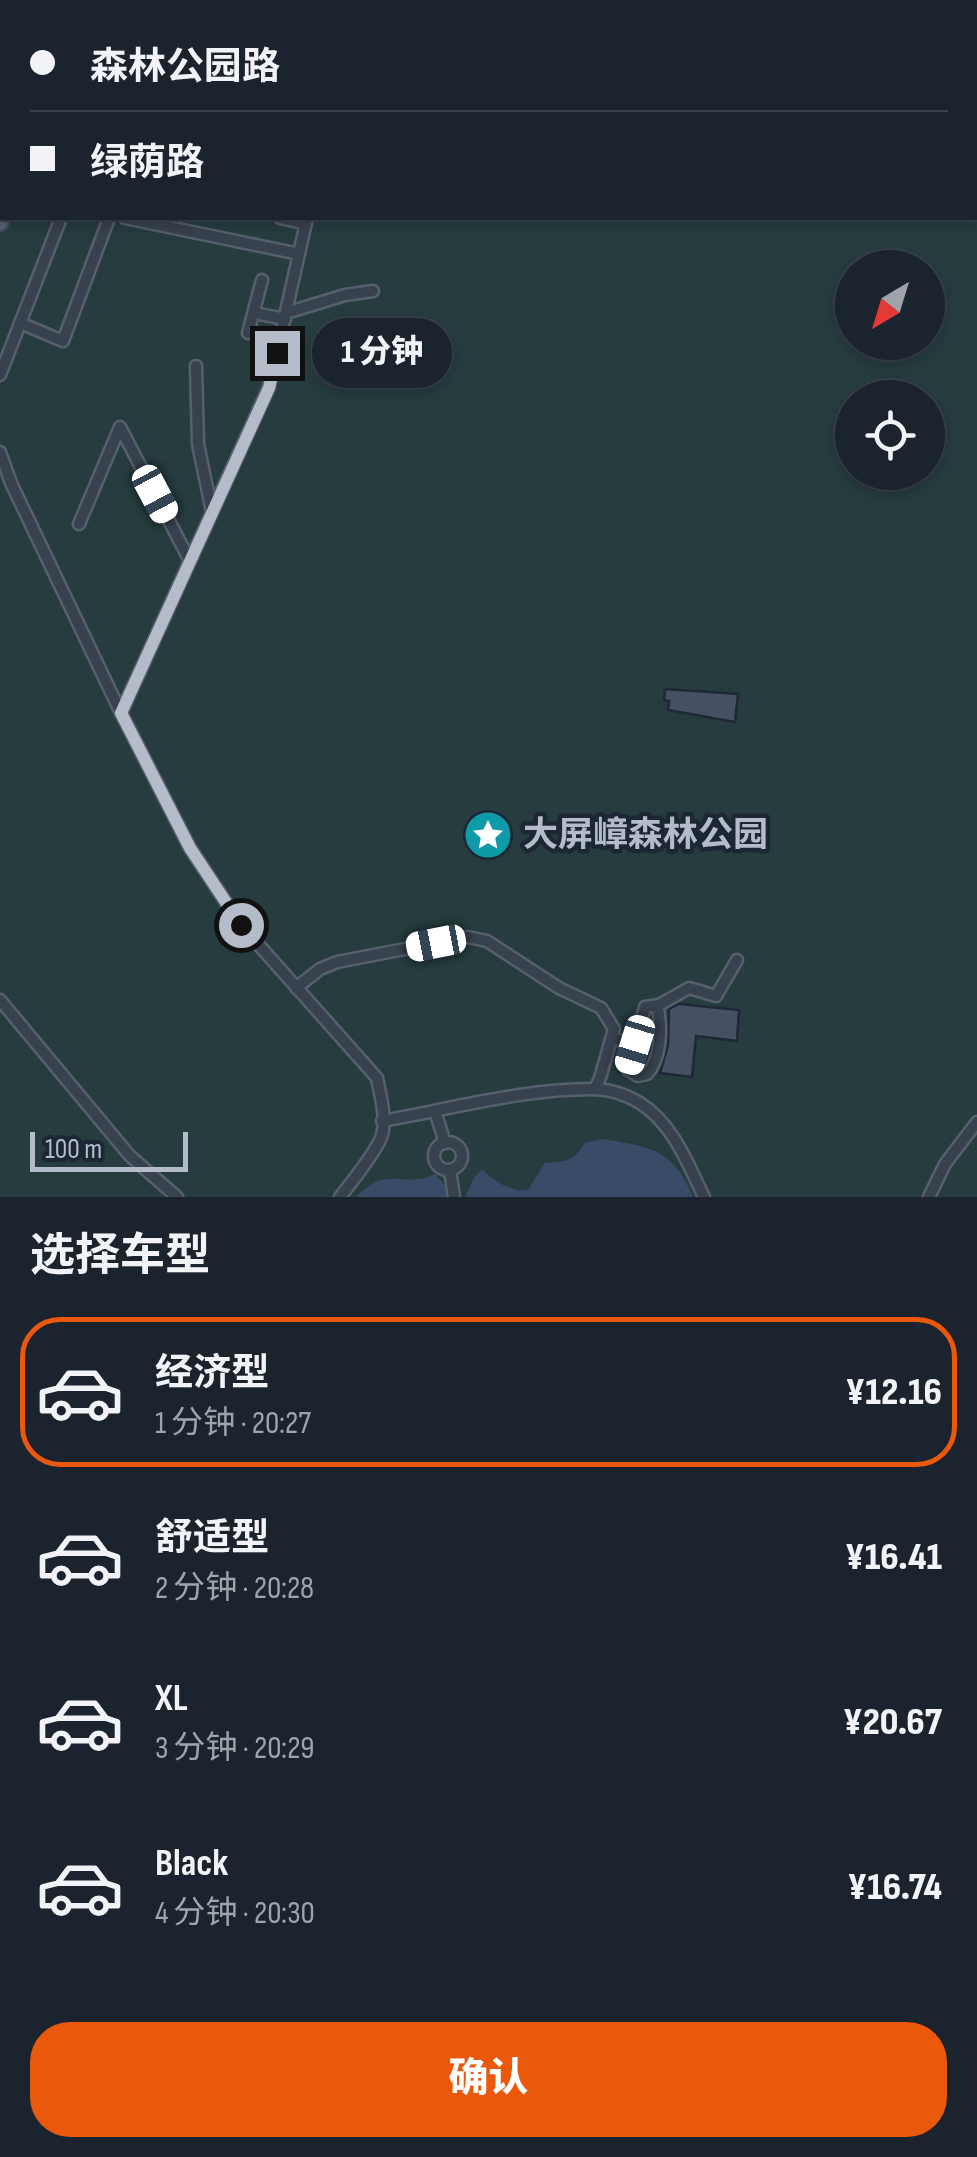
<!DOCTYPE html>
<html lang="zh">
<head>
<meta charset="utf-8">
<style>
  body { margin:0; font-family:"Sofia Sans Condensed","Noto Sans SC",sans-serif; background:#242b36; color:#f1f3f6; height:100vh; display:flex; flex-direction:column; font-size:38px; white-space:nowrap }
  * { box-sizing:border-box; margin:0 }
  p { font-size:32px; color:#a0a4aa }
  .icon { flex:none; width:55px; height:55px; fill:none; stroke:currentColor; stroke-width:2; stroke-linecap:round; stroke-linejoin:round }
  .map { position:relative; height:1197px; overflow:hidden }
  .panel { display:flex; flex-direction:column; background:#1b232e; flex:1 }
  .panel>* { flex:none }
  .top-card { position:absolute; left:0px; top:0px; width:978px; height:220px; box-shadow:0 5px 15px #0003,0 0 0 2px #39404a; display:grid; align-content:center; height:220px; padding:0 30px; background:#1b232e }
  .needle { width:65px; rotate:218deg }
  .controls { position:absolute; left:835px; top:250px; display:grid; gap:20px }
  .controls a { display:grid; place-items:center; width:110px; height:110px; border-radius:50%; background:#1b232e; box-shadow:0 5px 15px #0003,0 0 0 2px #39404a; font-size:50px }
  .scale { position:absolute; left:30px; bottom:25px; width:158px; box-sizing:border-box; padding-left:10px; border:5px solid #b4bcc9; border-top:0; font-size:28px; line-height:35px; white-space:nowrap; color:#b4bcc9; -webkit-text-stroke:8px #1d2633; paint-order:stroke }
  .end { position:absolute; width:45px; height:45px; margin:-22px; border:12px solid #b4bcc9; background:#111; box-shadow:0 0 0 5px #111 }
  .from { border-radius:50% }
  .bubble { position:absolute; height:70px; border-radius:35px; background:#1b232e; box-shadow:0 5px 15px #0003,0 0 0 2px #39404a; font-size:32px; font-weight:800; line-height:70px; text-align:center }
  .car { position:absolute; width:30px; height:60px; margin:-30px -15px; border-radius:12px; box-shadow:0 0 8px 2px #0007; background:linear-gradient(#fff 24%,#345 0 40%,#fff 0 76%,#345 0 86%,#fff 0) }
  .top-card b { display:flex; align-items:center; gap:35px; height:95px; font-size:38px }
  .top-card b+b { border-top:2px solid #39404a }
  .top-card i { width:25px; height:25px; background:#f1f3f6 }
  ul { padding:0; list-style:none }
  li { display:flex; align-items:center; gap:30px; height:150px; margin:0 20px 15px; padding:0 10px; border:5px solid transparent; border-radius:40px }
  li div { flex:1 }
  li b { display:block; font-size:38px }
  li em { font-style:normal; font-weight:800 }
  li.on { border-color:#ea580c }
  li>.icon { width:90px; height:90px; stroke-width:1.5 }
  h2 { padding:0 30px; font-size:45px; line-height:120px }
  .cta { display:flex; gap:20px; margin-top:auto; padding:20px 30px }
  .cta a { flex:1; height:115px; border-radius:40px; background:#ea580c; color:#fff; font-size:40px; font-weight:800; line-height:115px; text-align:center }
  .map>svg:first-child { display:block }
  .green { fill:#263c3f; fill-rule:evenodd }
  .water { fill:#394c67 }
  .building { fill:#455162; stroke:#1f2835; stroke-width:2.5 }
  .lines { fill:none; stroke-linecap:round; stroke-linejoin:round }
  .minor-casing { stroke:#565f6c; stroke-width:15 }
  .major-casing { stroke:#414a57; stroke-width:19 }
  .minor { stroke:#38414e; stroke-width:10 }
  .major { stroke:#56606e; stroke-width:14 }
  .route { stroke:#b4bcc9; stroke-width:12 }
  .labels { text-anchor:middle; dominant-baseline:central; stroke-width:9; stroke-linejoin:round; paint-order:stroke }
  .poi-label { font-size:35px; font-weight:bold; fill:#b4bcc9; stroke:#1d2633; text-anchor:start }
</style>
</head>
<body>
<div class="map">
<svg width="977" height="1197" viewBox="0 0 977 1197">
  <rect width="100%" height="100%" fill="#242f3e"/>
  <!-- green -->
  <path class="green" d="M 0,0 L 977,0 L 977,1197 L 0,1197 ZM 2,2 L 975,2 L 975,218 L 2,218 ZM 852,268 L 928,268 L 928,342 L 852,342 ZM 852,398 L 928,398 L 928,472 L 852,472 Z"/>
  <!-- water -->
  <g class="water">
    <path d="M 602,1139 C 650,1147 673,1148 693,1197 L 465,1197 L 474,1178 L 482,1169 C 494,1181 510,1192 528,1190 L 545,1163 C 565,1162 574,1161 585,1143 Z"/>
    <path d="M 435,1174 L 446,1187 L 449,1197 L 356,1197 C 389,1163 405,1190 435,1174 Z"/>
  </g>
  <!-- building -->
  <g class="building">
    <path d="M 665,689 L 738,694 L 735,722 L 668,710 L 669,701 L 664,700 Z"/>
    <path d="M 679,1004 L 739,1010 L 737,1041 L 696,1036 L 692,1077 L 660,1073 L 668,1045 L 669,1009 Z"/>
  </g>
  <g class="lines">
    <!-- minor casing -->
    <g class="minor-casing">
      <g id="minor">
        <path d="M 320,0 L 328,2"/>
        <path d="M 881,0 L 886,2"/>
        <path d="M 917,0 L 921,2"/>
        <path d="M 687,2 L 694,0"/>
        <path d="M 975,42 L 977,44"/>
        <path d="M 975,64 L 977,65"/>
        <path d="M 125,218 L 299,254"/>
        <path d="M 280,218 L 306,224"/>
        <path d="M 254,313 L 285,319"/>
        <path d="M 286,313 L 345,295 L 373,291"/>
        <path d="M 20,323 L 63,341 L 109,218"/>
        <path d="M 248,333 L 262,280"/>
        <path d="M 196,366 L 198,444 L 212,512"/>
        <path d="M 0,375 L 61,218"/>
        <path d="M 0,452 L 11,483 L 121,713 L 190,848 L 241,925 L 377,1078 C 380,1094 387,1119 382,1135 C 377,1151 351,1183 340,1197"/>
        <path d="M 79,524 L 120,427 L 190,561"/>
        <path d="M 121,713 L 269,387 L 307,218"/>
        <path d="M 296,988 L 320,969 L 337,962 L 468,937 L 487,941 L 559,988 L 601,1008 L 614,1029 L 600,1078 L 595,1089"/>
        <path d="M 0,1000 L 130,1156 L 177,1197"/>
        <path d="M 612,1038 L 635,1045 L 645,1007 L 659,1005 L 689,988 L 716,996 L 737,960"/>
        <path d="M 635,1045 L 628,1070 L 638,1076 L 647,1074 C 661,1059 662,1029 658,1009 L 653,1006"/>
        <path d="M 435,1111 L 445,1143"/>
        <path d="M 382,1121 C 451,1109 526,1088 596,1089 C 611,1090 627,1095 640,1103 C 673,1124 688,1164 704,1197"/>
        <circle cx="448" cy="1156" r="14"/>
        <path d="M 450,1170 L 454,1197"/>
        <path d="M 929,1197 L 945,1164 L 977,1122"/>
      </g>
    </g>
    <!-- major casing -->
    <g class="major-casing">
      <g id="major">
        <path d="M 70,2 L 71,0"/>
        <path d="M 85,2 L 85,0"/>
        <path d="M 0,191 L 2,185"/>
        <path d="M 0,223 L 2,217"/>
      </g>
    </g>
    <!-- minor -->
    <use href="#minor" class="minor"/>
    <!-- major -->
    <use href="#major" class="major"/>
  </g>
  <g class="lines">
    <!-- route -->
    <path class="route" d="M 241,925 L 190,848 L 121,713 L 269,388 L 277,353"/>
  </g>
  <!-- icons -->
  <defs>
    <g id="sight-disc" transform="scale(2.5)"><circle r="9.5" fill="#0f9aa8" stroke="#1d2633"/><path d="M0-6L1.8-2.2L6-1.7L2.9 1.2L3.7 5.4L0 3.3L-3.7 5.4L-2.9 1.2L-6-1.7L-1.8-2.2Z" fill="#fff"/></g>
  </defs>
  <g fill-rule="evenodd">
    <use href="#sight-disc" x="488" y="835"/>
  </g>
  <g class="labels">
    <!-- poi labels -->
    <g class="poi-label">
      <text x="523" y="835">大屏嶂森林公园</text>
    </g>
  </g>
</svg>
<div class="controls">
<a><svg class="needle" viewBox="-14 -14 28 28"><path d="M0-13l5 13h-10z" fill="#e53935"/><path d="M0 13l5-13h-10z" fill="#a0a4aa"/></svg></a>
<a><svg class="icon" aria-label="locate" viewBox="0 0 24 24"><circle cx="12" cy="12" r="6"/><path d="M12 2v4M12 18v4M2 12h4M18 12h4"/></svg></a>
</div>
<div class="scale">100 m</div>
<i class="end from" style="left:241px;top:925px"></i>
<i class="end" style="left:277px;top:353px"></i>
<div class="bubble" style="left:312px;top:318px;width:140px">1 分钟</div>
<i class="car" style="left:155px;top:494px;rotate:152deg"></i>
<i class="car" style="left:436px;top:943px;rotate:259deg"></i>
<i class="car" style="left:635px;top:1045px;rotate:197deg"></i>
<div class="top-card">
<b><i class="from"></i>森林公园路</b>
<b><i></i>绿荫路</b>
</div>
</div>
<section class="panel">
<h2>选择车型</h2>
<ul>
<li class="on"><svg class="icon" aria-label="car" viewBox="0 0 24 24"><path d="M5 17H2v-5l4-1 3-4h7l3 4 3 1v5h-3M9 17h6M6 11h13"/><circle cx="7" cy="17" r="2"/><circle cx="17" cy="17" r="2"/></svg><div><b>经济型</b><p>1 分钟 · 20:27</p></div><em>¥12.16</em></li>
<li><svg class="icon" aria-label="car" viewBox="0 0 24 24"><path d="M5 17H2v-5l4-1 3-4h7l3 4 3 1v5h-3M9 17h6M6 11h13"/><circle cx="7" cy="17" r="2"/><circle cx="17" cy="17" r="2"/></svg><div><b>舒适型</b><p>2 分钟 · 20:28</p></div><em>¥16.41</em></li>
<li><svg class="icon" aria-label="car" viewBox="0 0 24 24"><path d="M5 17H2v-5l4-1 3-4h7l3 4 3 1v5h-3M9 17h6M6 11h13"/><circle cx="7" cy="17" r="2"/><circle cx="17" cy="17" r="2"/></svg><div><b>XL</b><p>3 分钟 · 20:29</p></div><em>¥20.67</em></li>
<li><svg class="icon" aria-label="car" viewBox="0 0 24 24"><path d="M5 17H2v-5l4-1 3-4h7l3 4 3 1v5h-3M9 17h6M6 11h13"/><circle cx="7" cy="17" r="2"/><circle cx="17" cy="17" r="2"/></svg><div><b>Black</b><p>4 分钟 · 20:30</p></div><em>¥16.74</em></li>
</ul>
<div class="cta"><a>确认</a></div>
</section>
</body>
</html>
